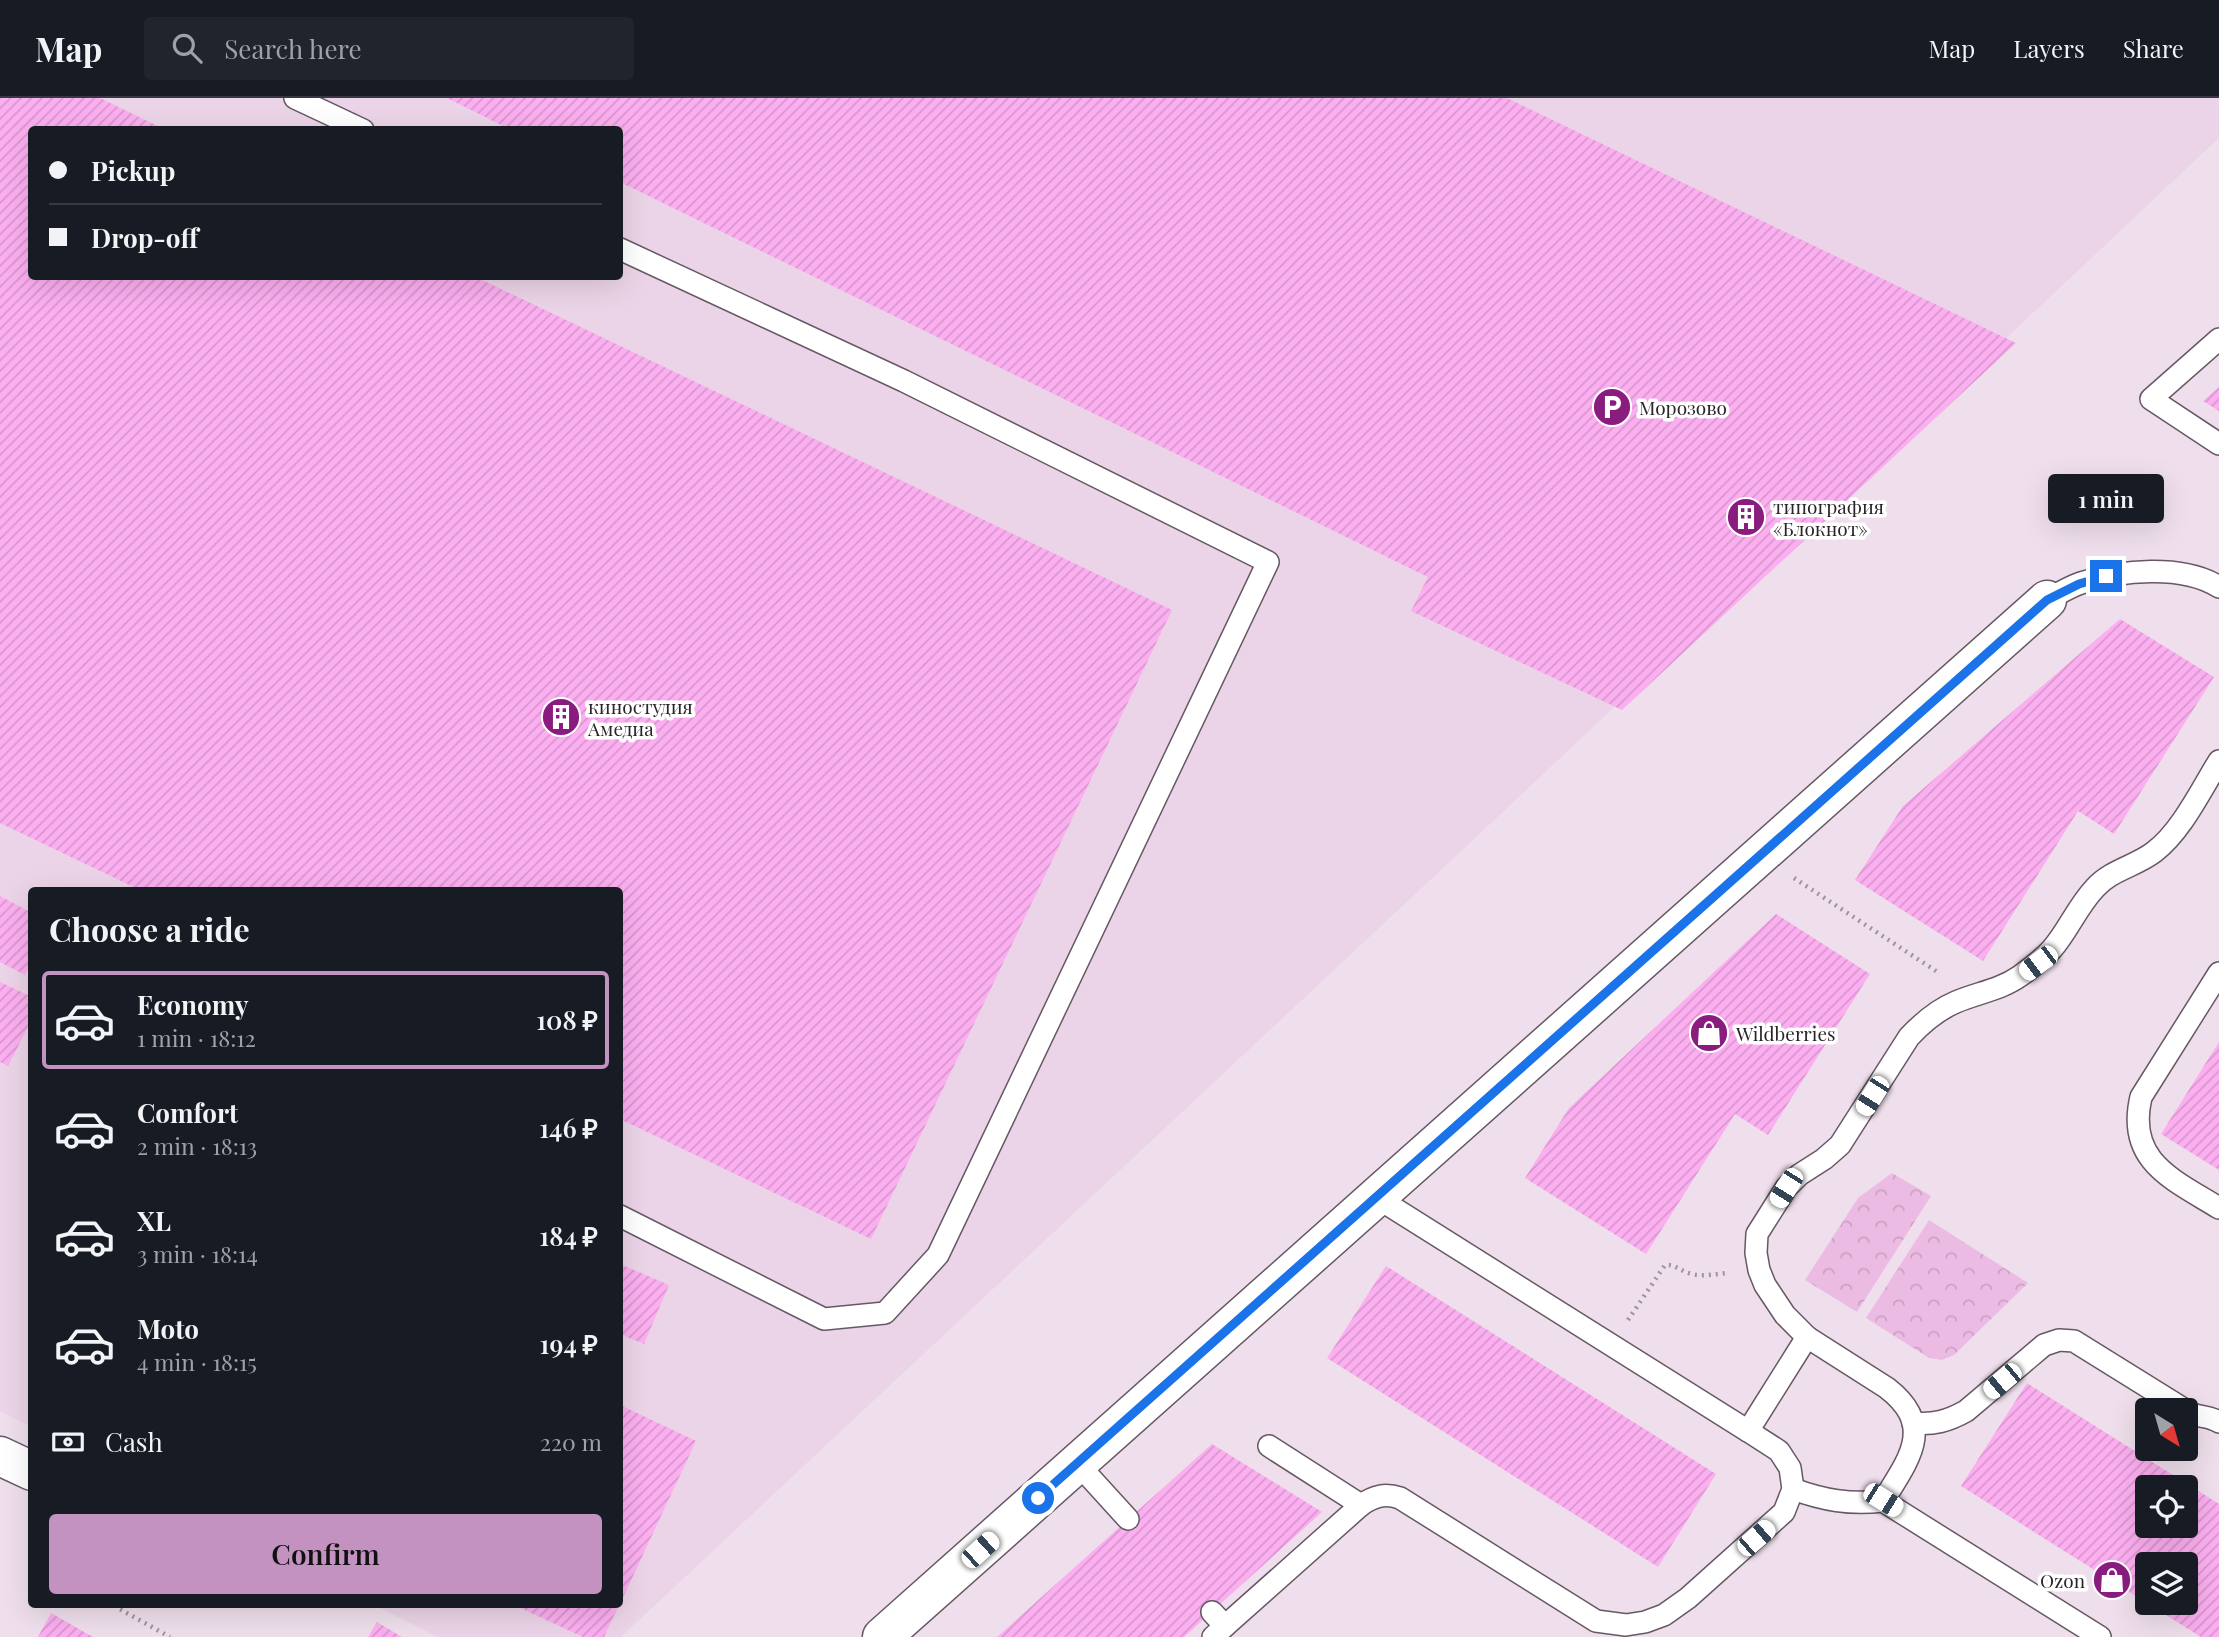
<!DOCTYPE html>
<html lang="en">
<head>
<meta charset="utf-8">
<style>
  body { margin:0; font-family:"Playfair Display",serif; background:#20242c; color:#f1f3f6; height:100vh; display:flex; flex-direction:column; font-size:26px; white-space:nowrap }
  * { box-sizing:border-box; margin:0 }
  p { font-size:23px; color:#9ea1a6 }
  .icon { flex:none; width:38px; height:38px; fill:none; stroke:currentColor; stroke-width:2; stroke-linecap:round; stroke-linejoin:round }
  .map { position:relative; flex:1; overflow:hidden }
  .drawer { position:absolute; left:28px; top:789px; width:595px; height:721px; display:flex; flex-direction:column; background:#171b24; border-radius:7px; box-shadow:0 7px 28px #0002 }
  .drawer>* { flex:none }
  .hud { position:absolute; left:28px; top:28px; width:595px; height:154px; border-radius:7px; box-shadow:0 7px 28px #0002; display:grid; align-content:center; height:154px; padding:0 21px; background:#171b24 }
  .needle { width:46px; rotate:143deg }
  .fabs { position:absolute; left:2135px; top:1300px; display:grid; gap:14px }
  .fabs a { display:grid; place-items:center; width:63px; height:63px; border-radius:7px; background:#171b24; box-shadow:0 7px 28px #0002; font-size:35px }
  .end { position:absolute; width:32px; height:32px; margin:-16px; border:9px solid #1a73e8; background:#fff; box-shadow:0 0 0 4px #fff }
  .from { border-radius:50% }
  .bubble { position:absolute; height:49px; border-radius:7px; background:#171b24; box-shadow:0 7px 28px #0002; font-size:23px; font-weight:600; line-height:49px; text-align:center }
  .car { position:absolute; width:21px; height:42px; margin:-21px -10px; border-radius:9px; box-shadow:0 0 5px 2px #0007; background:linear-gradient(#fff 24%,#345 0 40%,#fff 0 76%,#345 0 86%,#fff 0) }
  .hud b { display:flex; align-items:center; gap:24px; height:66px; font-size:26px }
  .hud b+b { border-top:2px solid #363941 }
  .hud i { width:18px; height:18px; background:#f1f3f6 }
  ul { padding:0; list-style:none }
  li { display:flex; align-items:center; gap:21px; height:98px; margin:0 14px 10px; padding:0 7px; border:4px solid transparent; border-radius:7px }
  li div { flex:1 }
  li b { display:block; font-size:26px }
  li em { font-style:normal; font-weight:600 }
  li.active { border-color:#c392c1 }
  li>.icon { width:63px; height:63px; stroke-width:1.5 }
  h2 { padding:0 21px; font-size:32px; line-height:84px }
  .pay { display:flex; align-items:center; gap:18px; height:77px; padding:0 21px; font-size:26px }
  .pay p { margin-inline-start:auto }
  .primary-button { display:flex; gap:14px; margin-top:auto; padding:14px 21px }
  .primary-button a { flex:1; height:80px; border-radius:7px; background:#c392c1; color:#111; font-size:28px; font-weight:600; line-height:80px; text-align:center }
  header { display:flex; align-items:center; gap:42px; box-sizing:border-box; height:98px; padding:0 35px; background:#171b24; border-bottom:2px solid #363941 }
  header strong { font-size:33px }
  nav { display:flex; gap:38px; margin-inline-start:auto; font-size:24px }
  .search { width:490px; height:63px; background:#20242c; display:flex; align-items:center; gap:18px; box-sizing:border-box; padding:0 24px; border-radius:7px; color:#9ea1a6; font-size:26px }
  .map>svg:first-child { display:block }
  .built { fill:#ebd4e7; fill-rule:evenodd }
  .forest { fill:url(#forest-crowns) }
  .building { fill:url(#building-hatch); fill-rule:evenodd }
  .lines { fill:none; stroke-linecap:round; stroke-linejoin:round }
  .service-casing { stroke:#665864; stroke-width:24 }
  .minor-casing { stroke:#665864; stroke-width:41 }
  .path { stroke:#9f939d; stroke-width:4.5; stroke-dasharray:2 5; stroke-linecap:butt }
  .service { stroke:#fff; stroke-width:21 }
  .minor { stroke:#fff; stroke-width:38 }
  .route { stroke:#1a73e8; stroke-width:9 }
  .labels { text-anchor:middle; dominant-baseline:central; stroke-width:7; stroke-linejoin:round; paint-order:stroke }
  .poi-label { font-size:19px; fill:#2b252a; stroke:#fff; text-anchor:start }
</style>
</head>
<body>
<header>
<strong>Map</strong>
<div class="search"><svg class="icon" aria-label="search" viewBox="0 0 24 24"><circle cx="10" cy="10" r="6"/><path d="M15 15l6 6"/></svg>Search here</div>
<nav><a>Map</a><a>Layers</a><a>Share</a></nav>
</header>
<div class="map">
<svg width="2219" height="1539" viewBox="0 0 2219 1539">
  <defs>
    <pattern id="forest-crowns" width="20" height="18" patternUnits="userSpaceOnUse" patternTransform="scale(1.75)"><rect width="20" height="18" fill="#ecbbe4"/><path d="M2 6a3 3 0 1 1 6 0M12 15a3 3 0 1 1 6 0" fill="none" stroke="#cba1c4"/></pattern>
    <pattern id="building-hatch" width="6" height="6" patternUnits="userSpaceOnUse" patternTransform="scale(1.75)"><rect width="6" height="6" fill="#fcaff0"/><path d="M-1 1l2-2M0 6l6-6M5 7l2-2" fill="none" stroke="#d896ce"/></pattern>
  </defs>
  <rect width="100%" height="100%" fill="#efdfec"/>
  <!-- built -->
  <path class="built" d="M 0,0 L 2219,0 L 2219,40 L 1488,728 L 621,1539 L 437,1539 L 375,1507 L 620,1507 L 620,793 L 32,793 L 31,1329 L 0,1313 ZM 32,32 L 620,32 L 620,178 L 32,178 Z"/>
  <!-- forest -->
  <g class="forest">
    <path d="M 1892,1075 L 1931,1098 L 1857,1214 L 1805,1182 L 1858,1100 Z"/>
    <path d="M 1929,1122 L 2028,1185 L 1954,1257 L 1942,1262 L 1929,1260 L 1866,1220 Z"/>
  </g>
  <!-- building -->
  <g class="building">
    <path d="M 0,0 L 100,0 L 166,32 L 32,32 L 32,178 L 474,178 L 1172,512 L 871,1141 L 620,1021 L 620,793 L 142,793 L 0,725 Z"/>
    <path d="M 447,0 L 1507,0 L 2016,245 L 1622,612 L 1411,513 L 1428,479 L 620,84 L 620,32 L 511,32 Z"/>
    <path d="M 2219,289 L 2219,313 L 2203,303 Z"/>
    <path d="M 2120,521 L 2214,579 L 2114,736 L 2078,713 L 1983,863 L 1855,782 L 1903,708 Z"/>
    <path d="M 0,798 L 32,815 L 32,864 L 25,877 L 0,864 Z"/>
    <path d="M 1776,816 L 1870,876 L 1768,1037 L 1735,1016 L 1646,1156 L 1525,1080 L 1569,1010 Z"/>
    <path d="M 0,884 L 32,899 L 32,921 L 8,968 L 0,964 Z"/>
    <path d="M 2219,944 L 2219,1072 L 2161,1036 Z"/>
    <path d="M 620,1166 L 669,1187 L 644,1246 L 620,1236 Z"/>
    <path d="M 1386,1168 L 1716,1376 L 1658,1469 L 1327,1260 Z"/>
    <path d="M 2027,1285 L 2219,1406 L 2219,1539 L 2201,1539 L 1961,1388 ZM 2147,1390 L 2186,1390 L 2186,1428 L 2147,1428 ZM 2147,1466 L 2186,1466 L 2186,1505 L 2147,1505 Z"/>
    <path d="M 620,1307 L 696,1343 L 620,1506 Z"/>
    <path d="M 1212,1346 L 1322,1414 L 1184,1539 L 997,1539 Z"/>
    <path d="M 514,1507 L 619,1507 L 604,1539 L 583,1539 Z"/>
    <path d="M 51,1515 L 93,1539 L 38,1539 Z"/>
    <path d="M 377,1524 L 402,1539 L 368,1539 Z"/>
  </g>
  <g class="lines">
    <!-- service casing -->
    <g class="service-casing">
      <g id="service">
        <path d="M 295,0 L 363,32"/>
        <path d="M 620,151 L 904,283 L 1268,464 L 938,1157 L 885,1215 L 824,1221 L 620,1118"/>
        <path d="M 2219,241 L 2151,301 L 2219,346"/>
        <path d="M 2047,502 C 2058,496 2069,489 2081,485 C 2120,472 2183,466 2219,489"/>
        <path d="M 2219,875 L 2141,999 C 2126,1063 2172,1081 2219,1110"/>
        <path d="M 1376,1099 L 1748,1333 L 1807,1239 L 1785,1217 L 1765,1187 L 1759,1172 L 1756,1155 L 1757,1136 L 1786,1090 L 1799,1077 L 1824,1061 L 1840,1047 L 1909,939 C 1923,924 1937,912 1956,904 C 1977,895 2000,892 2020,878 C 2031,870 2043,861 2052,851 C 2068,833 2077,809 2095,790 C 2111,772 2136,768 2154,754 C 2181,734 2201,692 2219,663"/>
        <path d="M 1807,1239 L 1887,1290 C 1936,1328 1909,1361 1883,1403"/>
        <path d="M 2186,1313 C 2197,1320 2208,1317 2219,1324"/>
        <path d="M 1913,1325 C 1934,1327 1948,1323 1966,1313 L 2044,1247 L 2059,1242 L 2074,1243 L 2185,1312"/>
        <path d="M 1269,1348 L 1361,1407"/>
        <path d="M 1077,1365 L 1128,1421"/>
        <path d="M 1793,1391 C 1823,1402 1850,1407 1883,1403 L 2100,1539"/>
        <path d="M 1212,1514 L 1225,1528 L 1213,1539"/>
        <path d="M 1225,1528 L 1361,1407 C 1374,1398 1385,1395 1400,1400 L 1596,1523 L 1626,1527 L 1645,1524 L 1664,1517 L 1688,1500 L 1784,1414 L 1793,1391 L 1790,1370 L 1779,1353 L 1748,1333"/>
      </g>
    </g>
    <!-- minor casing -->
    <g class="minor-casing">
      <g id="minor">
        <path d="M 0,1358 L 32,1373"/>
        <path d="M 882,1539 L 2047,502"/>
      </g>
    </g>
    <!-- path -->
    <g class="path">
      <path d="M 1794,780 L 1939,875"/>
      <path d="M 1628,1222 L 1665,1167 C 1676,1166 1681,1174 1692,1176 C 1703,1179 1715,1176 1727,1175"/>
      <path d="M 117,1507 L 116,1509 L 170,1539"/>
    </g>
    <!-- service -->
    <use href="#service" class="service"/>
    <!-- minor -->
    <use href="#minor" class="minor"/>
  </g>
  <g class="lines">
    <!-- route -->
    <path class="route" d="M 1038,1400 L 2047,502 L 2079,486 L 2106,478"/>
  </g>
  <!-- icons -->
  <defs>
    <g id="parking-disc" transform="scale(2.0125)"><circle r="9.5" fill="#8a1c80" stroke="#fff"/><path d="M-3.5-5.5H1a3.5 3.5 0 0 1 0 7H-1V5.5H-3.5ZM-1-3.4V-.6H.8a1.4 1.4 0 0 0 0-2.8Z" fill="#fff"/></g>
    <g id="building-disc" transform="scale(2.0125)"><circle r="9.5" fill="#8a1c80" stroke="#fff"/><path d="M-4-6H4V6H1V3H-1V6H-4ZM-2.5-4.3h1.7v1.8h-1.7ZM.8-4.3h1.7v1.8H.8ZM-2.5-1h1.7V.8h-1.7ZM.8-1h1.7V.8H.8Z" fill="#fff"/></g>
    <g id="shop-disc" transform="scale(2.0125)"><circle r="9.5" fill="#8a1c80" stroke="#fff"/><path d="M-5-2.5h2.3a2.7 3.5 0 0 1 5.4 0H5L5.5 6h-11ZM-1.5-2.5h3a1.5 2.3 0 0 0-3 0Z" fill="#fff"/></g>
  </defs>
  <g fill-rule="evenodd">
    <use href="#parking-disc" x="1612" y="309"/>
    <use href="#building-disc" x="1746" y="419"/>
    <use href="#building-disc" x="561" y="619"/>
    <use href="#shop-disc" x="1709" y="935"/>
    <use href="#shop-disc" x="2112" y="1482"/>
  </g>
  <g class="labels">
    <!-- poi labels -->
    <g class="poi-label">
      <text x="1639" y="309">Морозово</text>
      <text x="1773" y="408">типография<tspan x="1773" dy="22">«Блокнот»</tspan></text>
      <text x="588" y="608">киностудия<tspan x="588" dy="22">Амедиа</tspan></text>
      <text x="1736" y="935">Wildberries</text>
      <text x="2085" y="1482" text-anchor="end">Ozon</text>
    </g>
  </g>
</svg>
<div class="fabs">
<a><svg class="needle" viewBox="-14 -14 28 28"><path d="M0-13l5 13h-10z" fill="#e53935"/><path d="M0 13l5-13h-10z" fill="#9ea1a6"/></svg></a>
<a><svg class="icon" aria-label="locate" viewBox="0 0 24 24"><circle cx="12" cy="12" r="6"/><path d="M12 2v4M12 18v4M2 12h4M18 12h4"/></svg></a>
<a><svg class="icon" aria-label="layers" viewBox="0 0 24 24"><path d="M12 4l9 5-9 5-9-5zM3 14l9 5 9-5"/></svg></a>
</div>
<i class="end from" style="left:1038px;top:1400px"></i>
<i class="end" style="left:2106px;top:478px"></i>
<div class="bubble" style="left:2048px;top:376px;width:116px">1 min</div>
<i class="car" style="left:2038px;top:865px;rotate:233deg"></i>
<i class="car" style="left:1872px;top:998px;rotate:212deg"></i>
<i class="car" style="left:1786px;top:1090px;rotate:212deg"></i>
<i class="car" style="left:2002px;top:1283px;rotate:230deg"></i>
<i class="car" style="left:1883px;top:1402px;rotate:122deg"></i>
<i class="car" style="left:1756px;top:1440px;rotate:49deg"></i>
<i class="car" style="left:980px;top:1452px;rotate:48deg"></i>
<div class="hud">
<b><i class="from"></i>Pickup</b>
<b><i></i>Drop-off</b>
</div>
<section class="drawer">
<h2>Choose a ride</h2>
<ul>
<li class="active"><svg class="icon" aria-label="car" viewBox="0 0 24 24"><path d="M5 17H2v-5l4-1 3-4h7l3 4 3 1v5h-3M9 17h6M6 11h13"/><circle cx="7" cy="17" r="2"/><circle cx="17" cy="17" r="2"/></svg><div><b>Economy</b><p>1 min · 18:12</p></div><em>108 ₽</em></li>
<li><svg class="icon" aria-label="car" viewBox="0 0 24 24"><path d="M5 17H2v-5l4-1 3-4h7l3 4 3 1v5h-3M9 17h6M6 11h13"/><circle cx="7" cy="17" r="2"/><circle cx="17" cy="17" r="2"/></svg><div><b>Comfort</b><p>2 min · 18:13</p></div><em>146 ₽</em></li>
<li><svg class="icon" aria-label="car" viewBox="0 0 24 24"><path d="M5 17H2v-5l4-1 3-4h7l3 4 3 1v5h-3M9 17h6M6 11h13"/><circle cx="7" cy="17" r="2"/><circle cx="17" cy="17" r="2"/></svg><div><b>XL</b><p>3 min · 18:14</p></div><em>184 ₽</em></li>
<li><svg class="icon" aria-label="car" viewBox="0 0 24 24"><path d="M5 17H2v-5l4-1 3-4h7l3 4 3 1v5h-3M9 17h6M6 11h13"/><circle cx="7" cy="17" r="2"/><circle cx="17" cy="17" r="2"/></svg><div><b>Moto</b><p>4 min · 18:15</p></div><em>194 ₽</em></li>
</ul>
<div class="pay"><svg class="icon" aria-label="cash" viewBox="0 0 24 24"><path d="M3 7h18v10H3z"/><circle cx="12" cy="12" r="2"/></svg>Cash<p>220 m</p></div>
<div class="primary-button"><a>Confirm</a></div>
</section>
</div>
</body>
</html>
